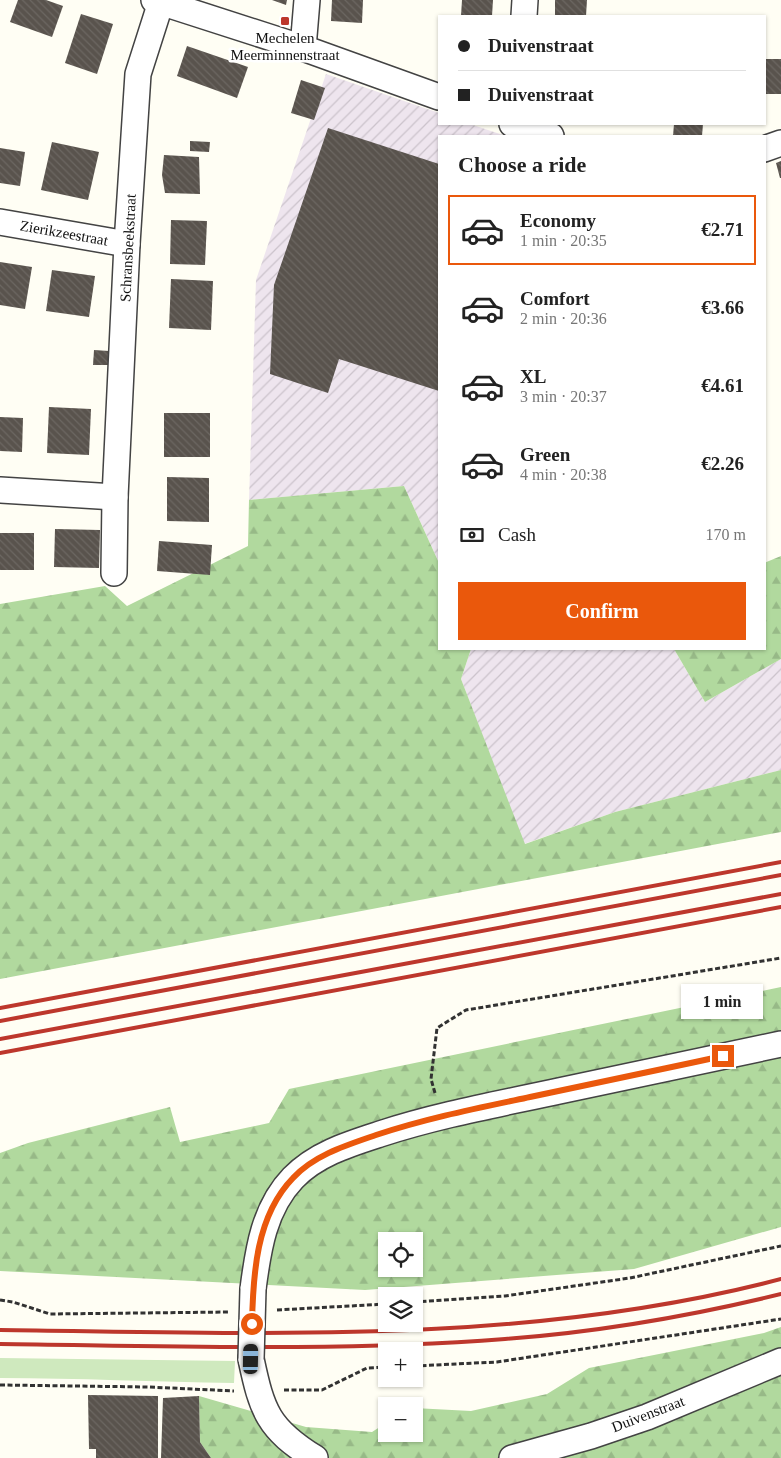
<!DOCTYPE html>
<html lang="en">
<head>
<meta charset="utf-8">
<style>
  body { margin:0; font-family:Georgia,serif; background:#f2f2f2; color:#222; height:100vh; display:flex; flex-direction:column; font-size:19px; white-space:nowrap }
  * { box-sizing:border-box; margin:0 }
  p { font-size:16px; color:#767676 }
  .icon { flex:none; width:28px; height:28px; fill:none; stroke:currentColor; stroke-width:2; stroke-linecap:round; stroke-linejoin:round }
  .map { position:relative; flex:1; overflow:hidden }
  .side { position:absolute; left:438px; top:135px; width:328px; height:515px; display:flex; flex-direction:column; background:#fff; border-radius:0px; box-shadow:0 1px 4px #0004 }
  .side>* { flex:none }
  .top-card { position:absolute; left:438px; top:15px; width:328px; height:110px; border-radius:0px; box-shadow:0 1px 4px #0004; display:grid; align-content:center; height:110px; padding:0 20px; background:#fff }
  .fabs { position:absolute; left:378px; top:1232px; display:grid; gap:10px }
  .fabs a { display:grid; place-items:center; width:45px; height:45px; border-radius:0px; background:#fff; box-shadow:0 1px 4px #0004; font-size:25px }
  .end { position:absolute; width:22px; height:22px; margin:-11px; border:6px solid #ea580c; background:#fff; box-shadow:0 0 0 2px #fff }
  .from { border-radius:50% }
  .bubble { position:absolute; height:35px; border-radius:0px; background:#fff; box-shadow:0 1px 4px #0004; font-size:16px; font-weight:700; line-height:35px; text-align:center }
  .car { position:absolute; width:15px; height:30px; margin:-15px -8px; border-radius:6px; box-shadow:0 0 4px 1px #0007; background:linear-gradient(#222 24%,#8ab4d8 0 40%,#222 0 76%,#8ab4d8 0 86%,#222 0) }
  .top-card b { display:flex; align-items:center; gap:18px; height:48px; font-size:19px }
  .top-card b+b { border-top:1px solid #e0e0e0 }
  .top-card i { width:12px; height:12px; background:#222 }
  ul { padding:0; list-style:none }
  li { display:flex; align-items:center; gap:15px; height:70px; margin:0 10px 8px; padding:0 10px; border:2px solid transparent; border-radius:0px }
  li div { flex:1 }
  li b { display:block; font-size:19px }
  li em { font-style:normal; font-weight:700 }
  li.selected { border-color:#ea580c }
  li>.icon { width:45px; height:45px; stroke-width:1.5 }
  h2 { padding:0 20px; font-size:22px; line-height:60px }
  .pay { display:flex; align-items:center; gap:12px; height:55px; padding:0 20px; font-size:19px }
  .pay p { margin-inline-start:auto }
  .action { display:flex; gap:10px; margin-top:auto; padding:10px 20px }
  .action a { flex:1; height:58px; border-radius:0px; background:#ea580c; color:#fff; font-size:20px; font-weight:700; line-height:58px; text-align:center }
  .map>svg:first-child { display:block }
  .industrial { fill:url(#industrial-furrows) }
  .grass { fill:#cfe9be }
  .forest { fill:url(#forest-firs); fill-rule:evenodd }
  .building { fill:url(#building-back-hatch) }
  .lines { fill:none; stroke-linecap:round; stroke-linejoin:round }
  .minor-casing { stroke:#434343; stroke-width:28 }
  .path { stroke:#323232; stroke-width:3; stroke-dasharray:5 2.5; stroke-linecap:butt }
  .minor { stroke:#fff; stroke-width:25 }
  .rail { stroke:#bd372c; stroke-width:4 }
  .minor-bridge-casing { stroke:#434343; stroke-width:28; stroke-linecap:butt }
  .minor-bridge { stroke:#fff; stroke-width:25 }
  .route { stroke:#ea580c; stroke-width:6 }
  .poi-dot { fill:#bd372c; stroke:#fff; stroke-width:2 }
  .labels { text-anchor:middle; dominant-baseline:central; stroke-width:5; stroke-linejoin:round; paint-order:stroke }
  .poi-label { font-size:15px; fill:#101010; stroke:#fff }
  .street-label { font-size:15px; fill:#101010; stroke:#fff }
</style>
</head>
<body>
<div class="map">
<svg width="781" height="1458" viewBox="0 0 781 1458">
  <defs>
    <pattern id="industrial-furrows" width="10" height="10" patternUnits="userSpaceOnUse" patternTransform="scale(1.25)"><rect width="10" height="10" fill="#eee5ee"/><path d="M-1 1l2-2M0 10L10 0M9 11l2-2" fill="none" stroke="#cbc3cb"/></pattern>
    <pattern id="forest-firs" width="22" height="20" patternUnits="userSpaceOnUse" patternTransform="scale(1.25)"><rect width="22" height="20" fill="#b1d99e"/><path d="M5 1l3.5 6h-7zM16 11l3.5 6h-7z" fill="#97b987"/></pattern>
    <pattern id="building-back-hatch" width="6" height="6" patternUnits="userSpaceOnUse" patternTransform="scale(1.25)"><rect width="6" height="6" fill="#59534d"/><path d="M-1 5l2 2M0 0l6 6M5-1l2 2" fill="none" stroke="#6c6762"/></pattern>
  </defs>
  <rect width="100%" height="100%" fill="#fffef4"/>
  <!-- industrial -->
  <g class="industrial">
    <path d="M 326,74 L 439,113 L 439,124 L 470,124 L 506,136 L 439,136 L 439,563 L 404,486 L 249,500 L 256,280 Z"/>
    <path d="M 471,649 L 674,649 L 705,702 L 781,659 L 781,770 L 615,812 L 524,844 L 461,679 Z"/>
  </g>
  <!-- grass -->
  <path class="grass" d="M 0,1358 L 235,1361 L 234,1383 C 156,1382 78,1378 0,1378 Z"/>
  <!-- forest -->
  <g class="forest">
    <path d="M 404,486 L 439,563 L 439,649 L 471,649 L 461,679 L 525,844 L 615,812 L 781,770 L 781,832 L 0,979 L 0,604 L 105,586 L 127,606 L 248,546 L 249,500 Z"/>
    <path d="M 781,556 L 781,659 L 705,702 L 674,649 L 764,649 L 764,563 Z"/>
    <path d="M 781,987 L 781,1227 L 634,1269 L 365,1290 L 0,1271 L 0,1153 L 28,1143 L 170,1107 L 180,1142 L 269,1123 L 289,1089 ZM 386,1241 L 414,1241 L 414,1269 L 386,1269 Z"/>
    <path d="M 781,1327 L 781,1458 L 211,1458 L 200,1442 L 199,1396 L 306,1427 L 372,1432 L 386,1423 L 386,1434 L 414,1434 L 414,1408 L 471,1411 L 547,1394 L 589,1368 L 764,1333 Z"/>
  </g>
  <!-- building -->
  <g class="building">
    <path d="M 18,0 L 46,0 L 63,6 L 52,37 L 10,22 Z"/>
    <path d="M 272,0 L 287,0 L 286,5 Z"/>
    <path d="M 332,0 L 363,0 L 362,23 L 331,21 Z"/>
    <path d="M 462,0 L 493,0 L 492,16 L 461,16 Z"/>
    <path d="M 555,0 L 587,0 L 586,16 L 555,16 Z"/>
    <path d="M 81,14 L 113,24 L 97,74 L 65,63 Z"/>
    <path d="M 187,46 L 248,67 L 237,98 L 177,76 Z"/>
    <path d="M 765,59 L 781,59 L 781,94 L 766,94 Z"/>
    <path d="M 301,80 L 325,88 L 314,120 L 291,113 Z"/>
    <path d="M 674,124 L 703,124 L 702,136 L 673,136 Z"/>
    <path d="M 328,128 L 439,164 L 439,391 L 339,359 L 328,393 L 270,374 L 274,285 Z"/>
    <path d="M 190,141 L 210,142 L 209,152 L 190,151 Z"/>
    <path d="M 52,142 L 99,152 L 88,200 L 41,190 Z"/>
    <path d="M 0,148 L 25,152 L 20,186 L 0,183 Z"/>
    <path d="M 164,155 L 199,157 L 200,194 L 165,193 L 162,175 Z"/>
    <path d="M 781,161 L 781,178 L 780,178 L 776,163 Z"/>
    <path d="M 171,220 L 207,221 L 205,265 L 170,264 Z"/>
    <path d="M 0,262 L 32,267 L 25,309 L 0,305 Z"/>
    <path d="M 52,270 L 95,276 L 89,317 L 46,311 Z"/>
    <path d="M 171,279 L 213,281 L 211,330 L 169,328 Z"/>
    <path d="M 94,350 L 109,351 L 109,365 L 93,365 Z"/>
    <path d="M 49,407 L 91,409 L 89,455 L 47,453 Z"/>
    <rect x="164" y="413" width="46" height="44"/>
    <path d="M 0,417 L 23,418 L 22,452 L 0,451 Z"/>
    <path d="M 167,477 L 209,478 L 209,522 L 167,521 Z"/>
    <path d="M 55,529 L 100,530 L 99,568 L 54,567 Z"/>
    <rect x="0" y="533" width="34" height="37"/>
    <path d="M 159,541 L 212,545 L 210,575 L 157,571 Z"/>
    <path d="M 88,1395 L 158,1396 L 158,1458 L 96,1458 L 96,1449 L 89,1449 Z"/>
    <path d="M 199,1396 L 200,1442 L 211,1458 L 161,1458 L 163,1398 Z"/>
  </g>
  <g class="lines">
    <!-- minor casing -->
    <g class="minor-casing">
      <g id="minor">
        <path d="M 154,0 L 303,48 L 439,97"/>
        <path d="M 524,16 L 525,0"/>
        <path d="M 303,48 L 307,0"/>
        <path d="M 512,124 L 551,136"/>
        <path d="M 764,149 L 781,143"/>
        <path d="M 0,222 L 127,244"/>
        <path d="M 0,490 L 115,497"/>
        <path d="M 114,573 L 115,497 L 127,244 L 138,74 L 161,2"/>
        <path d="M 253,1289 C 258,1250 264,1208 293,1178 C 316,1154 349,1144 380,1134 C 438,1115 499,1104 559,1091 C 633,1075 707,1059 781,1044"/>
        <path d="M 251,1359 C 262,1411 268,1429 315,1458"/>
        <path d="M 512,1458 L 591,1436 L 647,1417 L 781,1361"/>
      </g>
    </g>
    <!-- path -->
    <g class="path">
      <path d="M 435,1093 L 431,1079 L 437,1028 L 466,1010 L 781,958"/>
      <path d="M 0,1300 L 13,1302 L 50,1314 L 228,1312"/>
      <path d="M 414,1302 L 505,1296 L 630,1278 L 781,1246"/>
      <path d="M 277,1310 L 386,1304"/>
      <path d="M 414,1366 L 497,1362 L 781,1319"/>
      <path d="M 0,1385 L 149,1387 L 234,1391"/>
      <path d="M 284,1390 L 322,1390 L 367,1368 L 386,1367"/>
    </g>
    <!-- minor -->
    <use href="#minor" class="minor"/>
    <!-- rail -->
    <g class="rail">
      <path d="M 0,1008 L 781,862"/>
      <path d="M 0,1021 L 781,875"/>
      <path d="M 0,1039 L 781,894"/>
      <path d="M 0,1053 L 781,907"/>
      <path d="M 0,1330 C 261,1333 526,1346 781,1279"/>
      <path d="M 0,1344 C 168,1346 337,1352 505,1339 C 598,1332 691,1316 781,1294"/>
    </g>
    <!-- minor-bridge casing -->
    <g class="minor-bridge-casing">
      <path id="minor-bridge" d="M 251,1359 L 253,1289"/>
    </g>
    <!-- minor-bridge -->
    <use href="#minor-bridge" class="minor-bridge"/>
  </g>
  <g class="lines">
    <!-- route -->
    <path class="route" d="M 252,1324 C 253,1275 256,1216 293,1178 C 314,1155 347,1145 376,1135 C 427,1118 478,1108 530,1097 C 595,1083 659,1070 723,1056"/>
  </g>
  <!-- markers -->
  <rect class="poi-dot" x="280" y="16" width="10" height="10" rx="2.5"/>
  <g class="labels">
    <!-- poi labels -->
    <g class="poi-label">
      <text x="285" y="38">Mechelen<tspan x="285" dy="17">Meerminnenstraat</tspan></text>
    </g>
    <!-- street labels -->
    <g class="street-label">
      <text transform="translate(64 233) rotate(10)">Zierikzeestraat</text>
      <text transform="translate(128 248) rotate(-87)">Schransbeekstraat</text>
      <text transform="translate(648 1414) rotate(-21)">Duivenstraat</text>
    </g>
  </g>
</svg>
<div class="fabs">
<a><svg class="icon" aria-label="locate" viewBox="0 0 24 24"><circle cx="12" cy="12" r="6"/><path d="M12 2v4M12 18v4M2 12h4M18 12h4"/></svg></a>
<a><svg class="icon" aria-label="layers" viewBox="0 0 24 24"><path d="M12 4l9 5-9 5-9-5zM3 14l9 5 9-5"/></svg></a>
<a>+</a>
<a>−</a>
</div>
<i class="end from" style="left:252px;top:1324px"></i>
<i class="end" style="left:723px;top:1056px"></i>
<div class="bubble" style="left:681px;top:984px;width:82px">1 min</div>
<i class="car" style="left:251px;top:1359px;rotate:1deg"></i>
<div class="top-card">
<b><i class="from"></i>Duivenstraat</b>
<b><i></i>Duivenstraat</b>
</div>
<section class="side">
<h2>Choose a ride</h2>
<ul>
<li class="selected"><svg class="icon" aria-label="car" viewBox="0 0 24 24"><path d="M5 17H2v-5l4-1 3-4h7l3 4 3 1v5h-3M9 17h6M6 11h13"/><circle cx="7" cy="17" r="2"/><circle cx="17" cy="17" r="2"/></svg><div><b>Economy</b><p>1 min · 20:35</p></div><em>€2.71</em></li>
<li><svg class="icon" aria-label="car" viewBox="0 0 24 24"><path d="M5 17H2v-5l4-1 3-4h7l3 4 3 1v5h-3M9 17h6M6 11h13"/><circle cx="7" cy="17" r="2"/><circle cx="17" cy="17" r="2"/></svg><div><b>Comfort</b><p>2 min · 20:36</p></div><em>€3.66</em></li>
<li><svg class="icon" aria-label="car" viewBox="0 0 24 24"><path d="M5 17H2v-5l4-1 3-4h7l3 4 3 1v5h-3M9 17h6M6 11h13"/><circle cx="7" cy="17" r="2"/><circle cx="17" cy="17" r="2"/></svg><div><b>XL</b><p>3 min · 20:37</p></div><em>€4.61</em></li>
<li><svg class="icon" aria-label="car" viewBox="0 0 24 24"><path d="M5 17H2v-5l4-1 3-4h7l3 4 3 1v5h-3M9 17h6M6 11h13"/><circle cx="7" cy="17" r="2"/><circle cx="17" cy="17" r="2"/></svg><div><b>Green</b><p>4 min · 20:38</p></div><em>€2.26</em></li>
</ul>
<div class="pay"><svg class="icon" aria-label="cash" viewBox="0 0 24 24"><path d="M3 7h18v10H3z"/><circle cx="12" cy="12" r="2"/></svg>Cash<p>170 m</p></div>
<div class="action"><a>Confirm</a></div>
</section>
</div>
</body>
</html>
